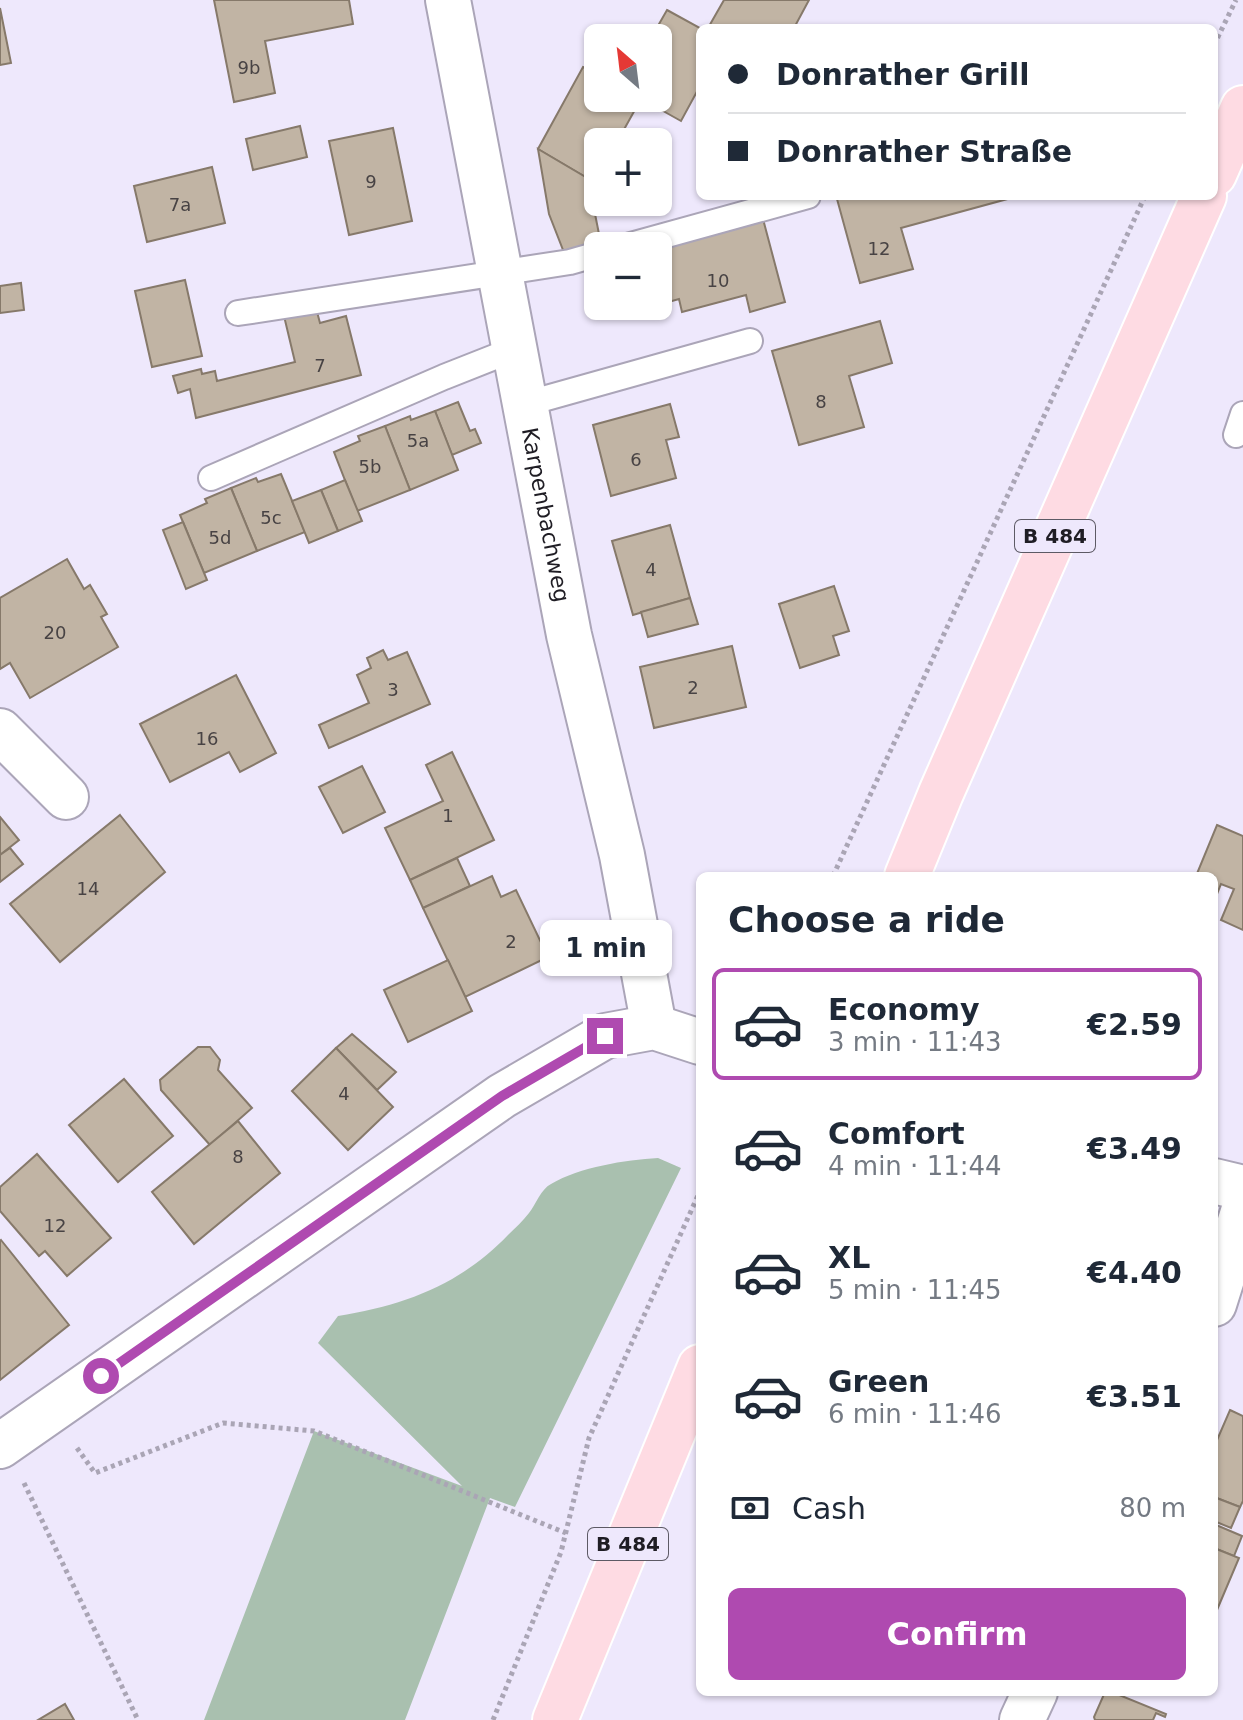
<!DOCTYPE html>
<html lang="en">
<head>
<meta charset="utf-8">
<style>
  body { margin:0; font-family:"DejaVu Sans",sans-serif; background:#f2f2f3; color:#1f2937; height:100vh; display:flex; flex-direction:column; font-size:30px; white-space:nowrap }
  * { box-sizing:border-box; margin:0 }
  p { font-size:26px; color:#747a83 }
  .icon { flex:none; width:44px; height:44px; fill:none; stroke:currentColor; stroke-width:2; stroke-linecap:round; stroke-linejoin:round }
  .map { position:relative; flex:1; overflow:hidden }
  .drawer { position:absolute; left:696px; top:872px; width:522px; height:824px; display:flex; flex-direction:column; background:#fff; border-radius:12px; box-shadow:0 2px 6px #0004 }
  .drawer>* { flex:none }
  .guide { position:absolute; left:696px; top:24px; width:522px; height:176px; border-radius:12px; box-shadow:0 2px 6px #0004; display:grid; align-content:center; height:176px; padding:0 32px; background:#fff }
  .needle { width:52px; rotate:332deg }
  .buttons { position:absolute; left:584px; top:24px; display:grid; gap:16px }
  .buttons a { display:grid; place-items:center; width:88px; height:88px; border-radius:12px; background:#fff; box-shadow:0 2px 6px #0004; font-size:40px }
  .end { position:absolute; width:36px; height:36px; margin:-18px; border:10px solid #af4ab0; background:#fff; box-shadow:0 0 0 4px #fff }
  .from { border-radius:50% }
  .bubble { position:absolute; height:56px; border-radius:12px; background:#fff; box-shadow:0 2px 6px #0004; font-size:26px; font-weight:600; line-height:56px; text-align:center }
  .guide b { display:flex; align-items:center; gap:28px; height:76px; font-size:30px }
  .guide b+b { border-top:2px solid #e0e1e3 }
  .guide i { width:20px; height:20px; background:#1f2937 }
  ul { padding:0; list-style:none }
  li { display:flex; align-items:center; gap:24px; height:112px; margin:0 16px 12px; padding:0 16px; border:4px solid transparent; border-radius:12px }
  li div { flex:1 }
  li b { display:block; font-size:30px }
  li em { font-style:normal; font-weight:600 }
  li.active { border-color:#af4ab0 }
  li>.icon { width:72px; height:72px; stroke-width:1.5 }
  h2 { padding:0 32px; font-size:36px; line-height:96px }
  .pay { display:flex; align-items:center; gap:20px; height:88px; padding:0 32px; font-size:30px }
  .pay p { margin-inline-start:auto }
  .cta { display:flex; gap:16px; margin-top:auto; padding:16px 32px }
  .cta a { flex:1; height:92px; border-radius:12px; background:#af4ab0; color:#fff; font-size:32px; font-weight:600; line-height:92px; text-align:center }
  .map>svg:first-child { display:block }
  .green { fill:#a9c0af }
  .building { fill:#c1b4a4; stroke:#86796a; stroke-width:2 }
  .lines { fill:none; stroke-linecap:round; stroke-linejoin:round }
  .service-casing { stroke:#aba5b8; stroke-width:28 }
  .minor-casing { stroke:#aba5b8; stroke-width:48 }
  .primary-casing { stroke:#fff; stroke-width:48 }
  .path { stroke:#aaa5b5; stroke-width:5; stroke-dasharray:4 4; stroke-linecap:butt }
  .service { stroke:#fff; stroke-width:24 }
  .minor { stroke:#fff; stroke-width:44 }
  .primary { stroke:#fedbe3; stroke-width:44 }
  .route { stroke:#af4ab0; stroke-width:10 }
  .labels { text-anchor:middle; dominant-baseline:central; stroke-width:7; stroke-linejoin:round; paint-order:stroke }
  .number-label { font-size:18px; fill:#484344 }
  .shield { fill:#eee8fc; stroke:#5d5a65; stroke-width:2 }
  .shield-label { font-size:20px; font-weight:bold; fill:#1f1d24 }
  .street-label { font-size:22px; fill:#1f1d24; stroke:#eee8fc }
</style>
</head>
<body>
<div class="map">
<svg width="1243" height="1720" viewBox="0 0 1243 1720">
  <rect width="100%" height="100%" fill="#eee8fc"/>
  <!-- green -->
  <path class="green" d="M 658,1158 L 681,1168 L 515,1507 L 490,1498 L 405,1720 L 204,1720 L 314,1431 L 462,1486 L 318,1343 L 338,1316 C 405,1305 460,1285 508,1235 C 515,1228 523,1221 529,1213 C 536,1204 541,1189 551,1184 C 580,1167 625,1160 658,1158 Z"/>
  <!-- building -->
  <g class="building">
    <path d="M 214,0 L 349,0 L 353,24 L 265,41 L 275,93 L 234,102 Z"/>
    <path d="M 724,0 L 809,0 L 794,28 L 708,28 Z"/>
    <path d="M 0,8 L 11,63 L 0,65 Z"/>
    <path d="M 667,10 L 700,28 L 700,86 L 681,121 L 640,98 L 658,98 L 658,38 L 651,38 Z"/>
    <path d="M 583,67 L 598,75 L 598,98 L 641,99 L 617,142 L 598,142 L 598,176 L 594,182 L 538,149 Z"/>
    <path d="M 300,126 L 307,157 L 253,170 L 246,139 Z"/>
    <path d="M 393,128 L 412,221 L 349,235 L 329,141 Z"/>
    <path d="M 538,149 L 594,182 L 593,204 L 600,239 L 565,255 L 549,214 Z"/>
    <path d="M 212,167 L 225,223 L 147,242 L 134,186 Z"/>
    <path d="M 848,196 L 1010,196 L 1011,198 L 901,228 L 913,269 L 860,283 L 837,199 Z"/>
    <path d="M 763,219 L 785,302 L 750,312 L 746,295 L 682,312 L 679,299 L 658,305 L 658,265 L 669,262 L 665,246 Z"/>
    <path d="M 185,280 L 202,356 L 152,367 L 135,291 Z"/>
    <path d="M 21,283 L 24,310 L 0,313 L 0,286 Z"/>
    <path d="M 316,308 L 320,323 L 346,316 L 361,375 L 196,418 L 190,389 L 178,393 L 173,376 L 201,369 L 202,374 L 215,371 L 217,381 L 295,362 L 284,316 Z"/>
    <path d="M 880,321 L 892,363 L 849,376 L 864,427 L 799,445 L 772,351 Z"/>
    <path d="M 458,402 L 470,431 L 475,429 L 481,443 L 452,455 L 435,411 Z"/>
    <path d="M 670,404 L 679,437 L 666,440 L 676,478 L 611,496 L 593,425 Z"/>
    <path d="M 435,411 L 458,470 L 410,490 L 385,426 L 410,416 L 411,420 Z"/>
    <path d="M 385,426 L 410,490 L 357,511 L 334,452 L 360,441 L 358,436 Z"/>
    <path d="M 281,474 L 305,532 L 257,551 L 231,488 L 256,478 L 258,482 Z"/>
    <path d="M 345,480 L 362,521 L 338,531 L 321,490 Z"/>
    <path d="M 231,488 L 257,551 L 204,573 L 180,515 L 207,503 L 205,499 Z"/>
    <path d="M 321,490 L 338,531 L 309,543 L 292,501 Z"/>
    <path d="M 183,522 L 207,580 L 186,589 L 163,530 Z"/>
    <path d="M 670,525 L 690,598 L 633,615 L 612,541 Z"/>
    <path d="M 67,559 L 84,589 L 90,585 L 107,614 L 101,617 L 118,647 L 30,698 L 10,663 L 0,669 L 0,598 Z"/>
    <path d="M 834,586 L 849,631 L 833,636 L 839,655 L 800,668 L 779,604 Z"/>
    <path d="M 690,598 L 698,624 L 648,637 L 641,612 Z"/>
    <path d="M 732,646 L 746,707 L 654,728 L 640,667 Z"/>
    <path d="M 383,650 L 388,660 L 407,652 L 430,704 L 329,748 L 319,725 L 369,703 L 357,675 L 371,668 L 367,658 Z"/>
    <path d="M 236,675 L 276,753 L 240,772 L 229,752 L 170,782 L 140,724 Z"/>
    <path d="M 452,752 L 494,840 L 410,880 L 385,828 L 443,801 L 426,765 Z"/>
    <path d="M 362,766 L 385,812 L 343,833 L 319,787 Z"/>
    <path d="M 120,815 L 165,872 L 60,962 L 10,904 Z"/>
    <path d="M 0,817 L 19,840 L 0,855 Z"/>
    <path d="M 1217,825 L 1243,836 L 1243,930 L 1221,920 L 1234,889 L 1221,884 L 1217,894 L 1214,893 L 1214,876 L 1196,876 Z"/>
    <path d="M 10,848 L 23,864 L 0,882 L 0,855 Z"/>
    <path d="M 457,858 L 470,886 L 423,908 L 410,880 Z"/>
    <path d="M 492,876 L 501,897 L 516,890 L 548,957 L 465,997 L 423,908 Z"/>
    <path d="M 448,960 L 472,1011 L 408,1042 L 384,990 Z"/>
    <path d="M 352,1034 L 396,1072 L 377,1090 L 336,1048 Z"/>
    <path d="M 198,1047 L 210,1047 L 220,1060 L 218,1070 L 252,1108 L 210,1145 L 161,1090 L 160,1080 Z"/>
    <path d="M 336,1048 L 393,1107 L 348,1150 L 292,1091 Z"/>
    <path d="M 124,1079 L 173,1136 L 118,1182 L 69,1125 Z"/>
    <path d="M 238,1121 L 280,1173 L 194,1244 L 152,1192 Z"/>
    <path d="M 37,1154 L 111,1238 L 67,1276 L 45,1251 L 39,1256 L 0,1211 L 0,1187 Z"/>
    <path d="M 1,1240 L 69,1325 L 0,1380 L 0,1241 Z"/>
    <path d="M 1230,1410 L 1243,1416 L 1243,1501 L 1240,1507 L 1214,1497 L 1214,1447 Z"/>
    <path d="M 1214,1497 L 1240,1507 L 1231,1528 L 1214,1521 Z"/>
    <path d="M 1214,1524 L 1242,1536 L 1234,1556 L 1214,1548 Z"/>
    <path d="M 1214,1548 L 1239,1558 L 1214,1617 Z"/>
    <path d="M 1105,1692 L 1112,1692 L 1166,1714 L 1165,1717 L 1156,1713 L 1153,1720 L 1095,1720 L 1094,1717 Z"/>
    <path d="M 65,1704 L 74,1720 L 38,1720 Z"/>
  </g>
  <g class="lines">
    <!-- service casing -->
    <g class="service-casing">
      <g id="service">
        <path d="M 627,246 L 808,196"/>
        <path d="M 238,313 L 570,262 L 598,254"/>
        <path d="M 525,404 L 750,341"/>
        <path d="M 1236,435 L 1243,414"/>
        <path d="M 211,478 L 444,377 L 515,349"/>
      </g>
    </g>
    <!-- minor casing -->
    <g class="minor-casing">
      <g id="minor">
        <path id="s1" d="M 448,0 L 569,635 L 622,855 L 654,1027"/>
        <path d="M 0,731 L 66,797"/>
        <path d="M 1214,1181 L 1243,1188"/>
        <path d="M 1214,1304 L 1243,1212"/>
        <path d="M 0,1446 L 502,1096 L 605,1036 L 654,1027 L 700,1042"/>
        <path d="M 1022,1720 L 1035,1692"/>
      </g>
    </g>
    <!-- primary casing -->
    <g class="primary-casing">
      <g id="primary">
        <path d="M 1214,174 L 1243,108"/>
        <path d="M 907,876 L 941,793 L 1204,196"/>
        <path d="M 555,1720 L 700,1367"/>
      </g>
    </g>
    <!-- path -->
    <g class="path">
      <path d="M 1214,45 L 1236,0"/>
      <path d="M 833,876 L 1145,196"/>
      <path d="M 77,1448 L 95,1473 L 223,1423 L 314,1431 L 566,1533"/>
      <path d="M 24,1483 L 138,1720"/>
      <path d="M 493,1720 L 561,1552 L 589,1438 L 700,1191"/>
    </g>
    <!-- service -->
    <use href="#service" class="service"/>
    <!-- minor -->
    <use href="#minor" class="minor"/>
    <!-- primary -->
    <use href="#primary" class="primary"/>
  </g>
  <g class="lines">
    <!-- route -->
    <path class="route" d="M 101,1376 L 502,1096 L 605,1036"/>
  </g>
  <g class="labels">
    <!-- number labels -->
    <g class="number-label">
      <text x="249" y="67">9b</text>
      <text x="371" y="181">9</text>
      <text x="180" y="204">7a</text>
      <text x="879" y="248">12</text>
      <text x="718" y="280">10</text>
      <text x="320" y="365">7</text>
      <text x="821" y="401">8</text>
      <text x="418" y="440">5a</text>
      <text x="636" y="459">6</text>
      <text x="370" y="466">5b</text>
      <text x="271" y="517">5c</text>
      <text x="220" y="537">5d</text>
      <text x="651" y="569">4</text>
      <text x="55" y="632">20</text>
      <text x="693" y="687">2</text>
      <text x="393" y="689">3</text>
      <text x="207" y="738">16</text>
      <text x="448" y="815">1</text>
      <text x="88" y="888">14</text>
      <text x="511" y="941">2</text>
      <text x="344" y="1093">4</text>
      <text x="238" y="1156">8</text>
      <text x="55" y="1225">12</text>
    </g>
    <!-- shield labels -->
    <g class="shield">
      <rect x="1015" y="520" width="80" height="32" rx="6"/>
      <rect x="588" y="1528" width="80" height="32" rx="6"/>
    </g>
    <g class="shield-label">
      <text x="1055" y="536">B 484</text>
      <text x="628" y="1544">B 484</text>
    </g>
    <!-- street labels -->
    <g class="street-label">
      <text stroke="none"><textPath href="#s1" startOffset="524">Karpenbachweg</textPath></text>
    </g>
  </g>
</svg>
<div class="buttons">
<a><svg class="needle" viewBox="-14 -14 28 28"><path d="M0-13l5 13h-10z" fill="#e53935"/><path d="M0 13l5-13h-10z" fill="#747a83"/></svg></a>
<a>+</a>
<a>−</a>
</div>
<i class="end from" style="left:101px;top:1376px"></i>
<i class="end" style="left:605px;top:1036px"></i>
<div class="bubble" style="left:540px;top:920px;width:132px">1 min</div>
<div class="guide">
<b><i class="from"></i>Donrather Grill</b>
<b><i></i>Donrather Straße</b>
</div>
<section class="drawer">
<h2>Choose a ride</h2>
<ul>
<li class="active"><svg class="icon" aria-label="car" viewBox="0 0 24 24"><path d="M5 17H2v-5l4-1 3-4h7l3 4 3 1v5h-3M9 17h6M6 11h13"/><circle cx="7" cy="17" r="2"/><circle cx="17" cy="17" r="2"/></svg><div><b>Economy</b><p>3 min · 11:43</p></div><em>€2.59</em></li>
<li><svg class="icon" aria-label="car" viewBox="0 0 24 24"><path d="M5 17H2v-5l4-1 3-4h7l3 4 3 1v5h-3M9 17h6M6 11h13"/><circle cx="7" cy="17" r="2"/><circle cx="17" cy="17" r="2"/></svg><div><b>Comfort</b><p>4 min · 11:44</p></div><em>€3.49</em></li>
<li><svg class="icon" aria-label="car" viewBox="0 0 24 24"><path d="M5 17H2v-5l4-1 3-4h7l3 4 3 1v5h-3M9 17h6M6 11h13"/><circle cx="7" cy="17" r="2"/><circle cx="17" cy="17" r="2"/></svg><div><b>XL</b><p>5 min · 11:45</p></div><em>€4.40</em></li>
<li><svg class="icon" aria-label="car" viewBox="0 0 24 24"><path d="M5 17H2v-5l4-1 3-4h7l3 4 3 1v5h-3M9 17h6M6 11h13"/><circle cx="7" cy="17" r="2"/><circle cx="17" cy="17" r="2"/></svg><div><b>Green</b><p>6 min · 11:46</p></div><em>€3.51</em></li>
</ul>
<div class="pay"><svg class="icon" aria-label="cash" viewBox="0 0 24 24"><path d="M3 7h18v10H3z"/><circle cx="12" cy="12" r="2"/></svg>Cash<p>80 m</p></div>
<div class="cta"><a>Confirm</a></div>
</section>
</div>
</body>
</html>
